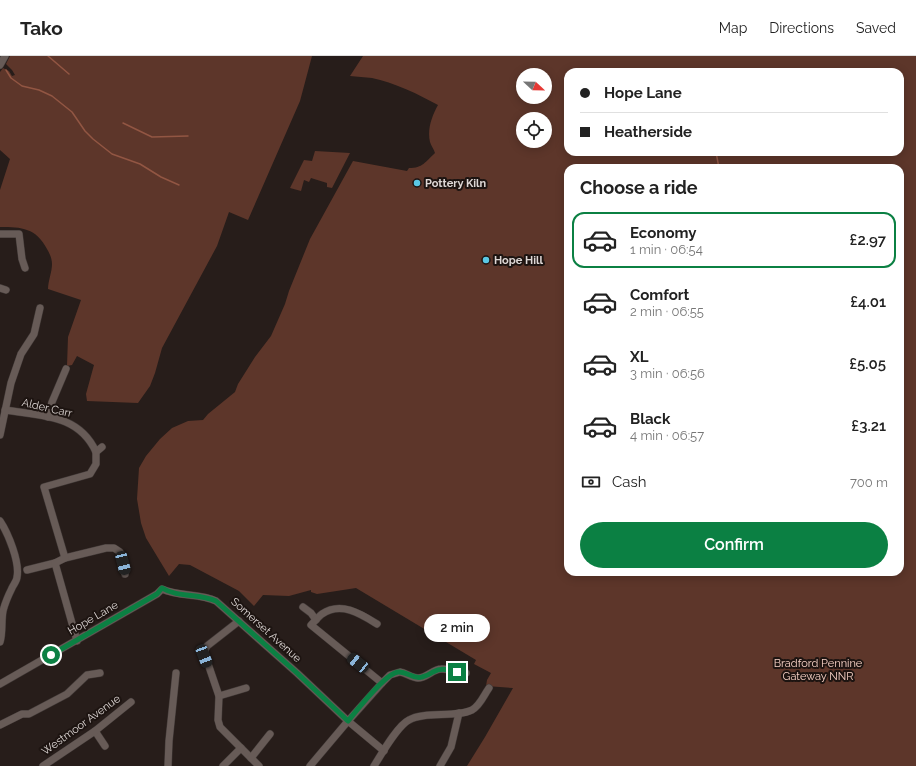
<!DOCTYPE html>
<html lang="en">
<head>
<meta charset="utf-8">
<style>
  body { margin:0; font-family:Raleway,sans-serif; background:#f6f6f6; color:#222; height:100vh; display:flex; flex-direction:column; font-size:15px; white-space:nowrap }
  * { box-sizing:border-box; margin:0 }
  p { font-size:13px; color:#767676 }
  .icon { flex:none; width:22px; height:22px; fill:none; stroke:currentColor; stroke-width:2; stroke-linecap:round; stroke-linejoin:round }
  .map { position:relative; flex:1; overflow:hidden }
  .drawer { position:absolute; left:564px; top:108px; width:340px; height:412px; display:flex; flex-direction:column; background:#fff; border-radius:12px; box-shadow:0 2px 10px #0003 }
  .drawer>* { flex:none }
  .top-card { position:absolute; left:564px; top:12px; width:340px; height:88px; border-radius:12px; box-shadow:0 2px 10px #0003; display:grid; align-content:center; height:88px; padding:0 16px; background:#fff }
  .needle { width:26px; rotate:112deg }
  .buttons { position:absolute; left:516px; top:12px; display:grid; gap:8px }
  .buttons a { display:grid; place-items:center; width:36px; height:36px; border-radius:50%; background:#fff; box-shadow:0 2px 10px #0003; font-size:20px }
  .end { position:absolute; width:18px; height:18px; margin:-9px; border:5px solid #0b8043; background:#fff; box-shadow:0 0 0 2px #fff }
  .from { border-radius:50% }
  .bubble { position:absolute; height:28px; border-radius:14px; background:#fff; box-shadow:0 2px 10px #0003; font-size:13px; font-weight:600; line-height:28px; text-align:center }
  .car { position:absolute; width:12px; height:24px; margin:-12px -6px; border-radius:5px; box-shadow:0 0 3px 1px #0007; background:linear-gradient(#222 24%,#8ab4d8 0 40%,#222 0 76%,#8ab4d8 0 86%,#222 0) }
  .top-card b { display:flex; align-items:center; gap:14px; height:38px; font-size:15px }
  .top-card b+b { border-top:1px solid #e0e0e0 }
  .top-card i { width:10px; height:10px; background:#222 }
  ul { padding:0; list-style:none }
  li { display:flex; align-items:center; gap:12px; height:56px; margin:0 8px 6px; padding:0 8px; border:2px solid transparent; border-radius:12px }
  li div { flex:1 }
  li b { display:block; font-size:15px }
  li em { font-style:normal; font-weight:600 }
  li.selected { border-color:#0b8043 }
  li>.icon { width:36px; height:36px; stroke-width:1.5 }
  h2 { padding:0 16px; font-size:18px; line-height:48px }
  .pay { display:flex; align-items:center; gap:10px; height:44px; padding:0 16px; font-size:15px }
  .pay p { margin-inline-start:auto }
  .action { display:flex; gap:8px; margin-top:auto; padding:8px 16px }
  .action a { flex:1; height:46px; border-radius:24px; background:#0b8043; color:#fff; font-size:16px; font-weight:600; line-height:46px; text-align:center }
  header { display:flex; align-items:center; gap:24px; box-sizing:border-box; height:56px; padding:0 20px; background:#fff; border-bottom:1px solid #e0e0e0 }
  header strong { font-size:19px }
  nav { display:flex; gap:22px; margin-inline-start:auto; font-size:14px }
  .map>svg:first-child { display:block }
  .green { fill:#5d362a; fill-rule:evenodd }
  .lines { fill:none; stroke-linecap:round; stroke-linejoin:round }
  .stream { stroke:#925643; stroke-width:1.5 }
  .minor-casing { stroke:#413937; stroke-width:8 }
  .minor { stroke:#675b57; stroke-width:7 }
  .route { stroke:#0b8043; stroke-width:5 }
  .poi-dot { fill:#5ac8e5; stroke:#1d1411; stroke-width:1.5 }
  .labels { text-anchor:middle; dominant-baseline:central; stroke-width:4; stroke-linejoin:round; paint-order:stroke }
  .poi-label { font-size:11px; font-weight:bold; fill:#ded7d5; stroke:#1d1411; text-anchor:start }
  .street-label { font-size:11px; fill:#ded7d5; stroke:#1d1411 }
  .park-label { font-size:11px; fill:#f9d3c7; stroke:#1d1411 }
</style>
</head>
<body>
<header>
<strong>Tako</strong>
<nav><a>Map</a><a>Directions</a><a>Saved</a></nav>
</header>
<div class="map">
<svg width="916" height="710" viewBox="0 0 916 710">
  <rect width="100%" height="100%" fill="#271d1a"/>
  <!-- green -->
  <g class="green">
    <path d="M 10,0 L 312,0 L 300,45 L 248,164 L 229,156 L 217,190 L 162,292 L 155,317 L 150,330 L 138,347 L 87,345 L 86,338 L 94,309 L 77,300 L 72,309 L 67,310 L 68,281 L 81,244 L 48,233 C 48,225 52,216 52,208 C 52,203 50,198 47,193 C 36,172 22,171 0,171 L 0,134 L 10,103 L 0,94 L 0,16 L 3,12 L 9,15 L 12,20 L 15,19 L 12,14 L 6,8 Z"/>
    <path d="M 363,0 L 916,0 L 916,710 L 467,710 L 485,681 L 513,632 L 486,630 L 487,624 L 491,617 L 474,608 L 476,604 L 356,532 L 317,538 L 311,536 L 311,534 L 289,540 L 263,539 L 254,550 L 239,535 L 190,509 L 179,508 L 169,520 L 146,482 L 141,467 L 137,443 L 139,412 L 146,400 L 160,383 L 172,372 L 188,365 L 203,364 L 208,358 L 235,336 L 238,328 L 255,301 L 271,280 L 285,248 L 289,235 L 310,183 L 353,105 L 407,115 L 409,112 C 423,112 425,106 435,97 C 434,93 431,90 430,86 C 427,73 432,60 438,49 C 420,39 393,26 372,22 C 365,21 357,21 350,20 ZM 568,16 L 900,16 L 900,96 L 568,96 ZM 523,19 L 545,19 L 545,41 L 523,41 ZM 523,63 L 545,63 L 545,85 L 523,85 ZM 568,112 L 900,112 L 900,516 L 568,516 Z"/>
    <path d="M 315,95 L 350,97 L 332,132 L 327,131 L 327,127 L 311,122 L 309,126 L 304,124 L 301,135 L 290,132 L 304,104 L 312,105 Z"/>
  </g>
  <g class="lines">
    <!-- stream -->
    <g class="stream">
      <path d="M 48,0 L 69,18"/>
      <path d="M 6,14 L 11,22 L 22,30 L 39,34 L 52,40 L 72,56 L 85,75 L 93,83 L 112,98 L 140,108 L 161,121 L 179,129"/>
      <path d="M 123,67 L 152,81 L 188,80"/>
      <path d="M 716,96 L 719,112"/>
    </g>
    <!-- minor casing -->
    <g class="minor-casing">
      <g id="minor">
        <path d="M 0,9 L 5,0"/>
        <path d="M 0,178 L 19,178 L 22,203 L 25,212"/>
        <path d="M 0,232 L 6,234"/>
        <path d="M 5,354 C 41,360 79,358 96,396"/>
        <path d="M 48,361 L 52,346 L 66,313"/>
        <path d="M 0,379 L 11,327 L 21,298 L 34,278 L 40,252"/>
        <path d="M 0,465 C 8,477 20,506 17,521 C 17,525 13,529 12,532 C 8,540 5,547 3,555 C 1,566 3,576 0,586"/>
        <path d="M 65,502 L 106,492 L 114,492 L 120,496 L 125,518"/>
        <path d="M 27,514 L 55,507"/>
        <path d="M 303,551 L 311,557 L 316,564"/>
        <path d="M 239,565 L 207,590 L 204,596 L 219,640 L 218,664 L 220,671 L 259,710"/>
        <path d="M 377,568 C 361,558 341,545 322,558 C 318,561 315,565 311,569 L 382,627"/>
        <path d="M 77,585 L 55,507 L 65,502 L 44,431 L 90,418 L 96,408 L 96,396 L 102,391"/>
        <path d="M 0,628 L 157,538 L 162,533 C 179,541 200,537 216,545 L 297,617 L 348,665 L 384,695"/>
        <path d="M 219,640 L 246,632"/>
        <path d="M 0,669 L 22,658 L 29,658 L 67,638 L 87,619 L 100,617"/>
        <path d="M 95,675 L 105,690"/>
        <path d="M 251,702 L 270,678"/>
        <path d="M 43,710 L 95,675 L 131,646"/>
        <path d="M 168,710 L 169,685 L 176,617"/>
        <path d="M 223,710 L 241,692"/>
        <path d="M 310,710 L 348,665 L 382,627 L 390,619 L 400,616 C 406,617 412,622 418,622 C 427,622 433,613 441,613 C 450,612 457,617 466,617"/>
        <path d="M 374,710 C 381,699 397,670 409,664 C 424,655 456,662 472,654 C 480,650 484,639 489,632"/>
        <path d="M 440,710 L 451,691 L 459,657"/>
      </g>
    </g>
    <!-- minor -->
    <use href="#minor" class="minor"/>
  </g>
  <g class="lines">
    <!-- route -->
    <path class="route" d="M 51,599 L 157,538 L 162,532 C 178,542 200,537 216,545 L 297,617 L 348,665 C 357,654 386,617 398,616 C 407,615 413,624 422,621 C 426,620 430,618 433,616 C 442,611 448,614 457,616"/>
  </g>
  <!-- markers -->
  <g class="poi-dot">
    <circle cx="417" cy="127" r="4"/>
    <circle cx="486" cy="204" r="4"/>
  </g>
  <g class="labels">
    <!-- poi labels -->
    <g class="poi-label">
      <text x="425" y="127">Pottery Kiln</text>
      <text x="494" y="204">Hope Hill</text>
    </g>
    <!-- street labels -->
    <g class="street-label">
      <text transform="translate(47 352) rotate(13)">Alder Carr</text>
      <text transform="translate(93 562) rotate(-30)">Hope Lane</text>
      <text transform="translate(266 574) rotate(42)">Somerset Avenue</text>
      <text transform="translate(81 669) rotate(-36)">Westmoor Avenue</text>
    </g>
    <!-- park labels -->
    <g class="park-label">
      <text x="818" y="607">Bradford Pennine<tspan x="818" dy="13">Gateway NNR</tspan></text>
    </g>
  </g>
</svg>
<div class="buttons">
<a><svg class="needle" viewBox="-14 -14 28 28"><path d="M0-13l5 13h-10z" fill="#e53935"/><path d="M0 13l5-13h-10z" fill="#767676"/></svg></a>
<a><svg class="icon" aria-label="locate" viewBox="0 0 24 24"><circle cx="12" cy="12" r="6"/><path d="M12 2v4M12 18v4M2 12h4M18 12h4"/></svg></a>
</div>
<i class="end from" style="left:51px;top:599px"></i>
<i class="end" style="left:457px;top:616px"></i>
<div class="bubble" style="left:424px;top:558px;width:66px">2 min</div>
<i class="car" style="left:123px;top:507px;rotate:166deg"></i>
<i class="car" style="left:204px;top:600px;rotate:159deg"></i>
<i class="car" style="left:358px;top:607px;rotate:309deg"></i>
<div class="top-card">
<b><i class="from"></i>Hope Lane</b>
<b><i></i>Heatherside</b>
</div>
<section class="drawer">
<h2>Choose a ride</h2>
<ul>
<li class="selected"><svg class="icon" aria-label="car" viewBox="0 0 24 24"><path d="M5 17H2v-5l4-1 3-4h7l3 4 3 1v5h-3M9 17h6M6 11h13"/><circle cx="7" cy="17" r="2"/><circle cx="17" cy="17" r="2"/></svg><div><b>Economy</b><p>1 min · 06:54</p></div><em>£2.97</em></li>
<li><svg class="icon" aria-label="car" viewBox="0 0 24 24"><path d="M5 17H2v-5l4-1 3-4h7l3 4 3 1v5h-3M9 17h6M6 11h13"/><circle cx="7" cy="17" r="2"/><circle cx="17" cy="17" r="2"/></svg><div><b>Comfort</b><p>2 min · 06:55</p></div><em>£4.01</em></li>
<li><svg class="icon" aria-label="car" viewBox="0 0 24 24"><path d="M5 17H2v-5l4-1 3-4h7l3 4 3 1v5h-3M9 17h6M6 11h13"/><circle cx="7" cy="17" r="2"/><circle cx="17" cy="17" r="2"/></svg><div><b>XL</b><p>3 min · 06:56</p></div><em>£5.05</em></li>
<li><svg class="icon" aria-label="car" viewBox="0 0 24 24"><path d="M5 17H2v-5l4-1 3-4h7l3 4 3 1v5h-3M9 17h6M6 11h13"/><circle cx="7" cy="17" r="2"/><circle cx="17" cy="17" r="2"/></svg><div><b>Black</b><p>4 min · 06:57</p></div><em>£3.21</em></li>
</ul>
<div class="pay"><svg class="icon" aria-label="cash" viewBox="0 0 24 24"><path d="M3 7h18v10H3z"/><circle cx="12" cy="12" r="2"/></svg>Cash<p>700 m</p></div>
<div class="action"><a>Confirm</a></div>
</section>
</div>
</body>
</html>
